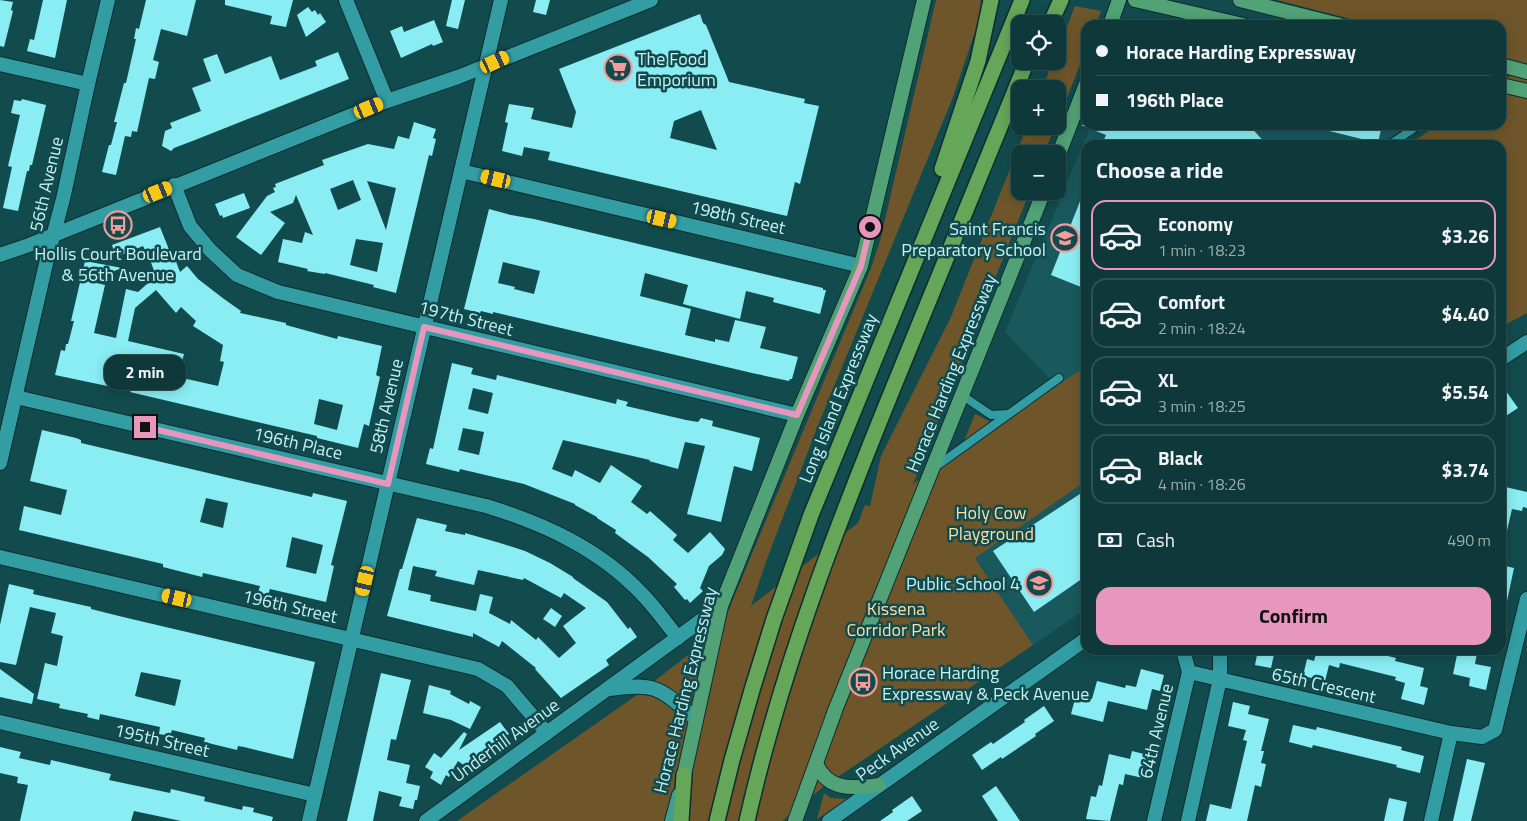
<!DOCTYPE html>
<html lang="en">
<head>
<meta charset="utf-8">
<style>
  body { margin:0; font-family:"Titillium Web",sans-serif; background:#1c4345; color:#f1f3f6; height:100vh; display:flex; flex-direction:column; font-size:19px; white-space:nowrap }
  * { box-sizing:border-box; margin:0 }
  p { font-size:16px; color:#9bacaf }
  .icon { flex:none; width:28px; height:28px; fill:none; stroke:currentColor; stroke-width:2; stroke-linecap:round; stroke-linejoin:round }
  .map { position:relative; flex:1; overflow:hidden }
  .sheet { position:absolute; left:1081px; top:140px; width:425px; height:515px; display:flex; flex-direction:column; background:#0e383a; border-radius:15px; box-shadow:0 2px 12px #0003,0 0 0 1px #2e5254 }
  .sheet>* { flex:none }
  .top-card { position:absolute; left:1081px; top:20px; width:425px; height:110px; border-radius:15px; box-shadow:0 2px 12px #0003,0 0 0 1px #2e5254; display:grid; align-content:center; height:110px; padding:0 15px; background:#0e383a }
  .fabs { position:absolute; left:1011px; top:15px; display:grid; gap:10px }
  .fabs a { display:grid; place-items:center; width:55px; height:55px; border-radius:10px; background:#0e383a; box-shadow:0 2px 12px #0003,0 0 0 1px #2e5254; font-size:25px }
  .end { position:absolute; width:22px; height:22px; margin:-11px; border:6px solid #e797bd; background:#111; box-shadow:0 0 0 2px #111 }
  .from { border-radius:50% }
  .bubble { position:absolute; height:35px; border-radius:15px; background:#0e383a; box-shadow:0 2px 12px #0003,0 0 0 1px #2e5254; font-size:16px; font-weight:700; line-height:35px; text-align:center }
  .car { position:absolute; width:15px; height:30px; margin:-15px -8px; border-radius:6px; box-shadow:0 0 4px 1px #0007; background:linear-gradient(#f5c518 24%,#345 0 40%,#f5c518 0 76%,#345 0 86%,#f5c518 0) }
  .top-card b { display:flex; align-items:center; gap:18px; height:48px; font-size:19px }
  .top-card b+b { border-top:1px solid #2e5254 }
  .top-card i { width:12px; height:12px; background:#f1f3f6 }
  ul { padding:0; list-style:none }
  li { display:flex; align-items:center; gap:15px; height:70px; margin:0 10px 8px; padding:0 5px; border:2px solid #2e5254; border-radius:15px }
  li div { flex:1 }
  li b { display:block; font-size:19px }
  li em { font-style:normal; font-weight:700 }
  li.active { border-color:#e797bd }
  li>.icon { width:45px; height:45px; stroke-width:1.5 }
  h2 { padding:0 15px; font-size:22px; line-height:60px }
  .pay { display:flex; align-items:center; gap:12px; height:55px; padding:0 15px; font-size:19px }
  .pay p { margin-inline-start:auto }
  .button { display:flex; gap:10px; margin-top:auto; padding:10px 15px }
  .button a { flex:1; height:58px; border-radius:15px; background:#e797bd; color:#111; font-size:20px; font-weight:700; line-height:58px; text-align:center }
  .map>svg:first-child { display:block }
  .built { fill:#19595d }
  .green { fill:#6e562a }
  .building { fill:#89edf3; fill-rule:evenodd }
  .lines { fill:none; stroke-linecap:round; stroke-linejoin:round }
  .service-casing { stroke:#0d2e30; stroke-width:10 }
  .minor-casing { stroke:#0d2e30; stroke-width:16 }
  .secondary-casing { stroke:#0d2e30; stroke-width:16 }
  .primary-casing { stroke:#0d2e30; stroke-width:16 }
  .motorway-casing { stroke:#0d2e30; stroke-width:18 }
  .service { stroke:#329da3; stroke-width:8 }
  .minor { stroke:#329da3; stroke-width:14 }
  .secondary { stroke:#41a08d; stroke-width:14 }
  .primary { stroke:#51a277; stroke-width:14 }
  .motorway { stroke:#65a659; stroke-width:15 }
  .route { stroke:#e797bd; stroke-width:6 }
  .labels { text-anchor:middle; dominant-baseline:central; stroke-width:5; stroke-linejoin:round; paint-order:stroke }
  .poi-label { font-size:18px; fill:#c4f2f4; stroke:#124b4e; text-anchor:start }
  .street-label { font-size:18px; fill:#c4f2f4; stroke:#124b4e }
  .park-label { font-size:18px; fill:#ffdda4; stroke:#124b4e }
</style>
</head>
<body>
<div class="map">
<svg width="1527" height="821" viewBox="0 0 1527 821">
  <rect width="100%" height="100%" fill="#124b4e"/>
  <!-- built -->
  <g class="built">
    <path d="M 1091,125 L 1413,125 L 1386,145 L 1086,145 L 1086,368 L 1059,388 L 1005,332 Z"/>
    <path d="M 1086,481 L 1086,609 L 1033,645 L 975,557 Z"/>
  </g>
  <!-- green -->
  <g class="green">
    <path d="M 936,0 L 981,0 L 978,23 L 953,97 L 817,428 L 767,559 L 751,606 L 858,523 L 865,505 L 870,506 L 881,456 L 951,317 L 1027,126 L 1055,126 L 1044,154 L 1020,154 L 1020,191 L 1030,191 L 913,484 L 1086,366 L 1086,481 L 975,558 L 1033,645 L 823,787 L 782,821 L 457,821 L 634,697 L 724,627 L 727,614 L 871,268 L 880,241 Z"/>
    <path d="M 1277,0 L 1527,0 L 1527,64 L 1501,57 L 1501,25 L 1374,25 Z"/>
    <path d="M 1075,6 L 1101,11 L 1096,25 L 1086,25 L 1086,49 L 1058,121 L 1058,89 L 1042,89 L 1053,61 L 1058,61 L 1058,50 Z"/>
    <path d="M 1527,65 L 1527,313 L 1501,327 L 1501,145 L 1408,145 L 1438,125 L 1501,125 L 1501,82 Z"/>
    <path d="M 975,414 L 991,422 L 990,425 L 962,446 Z"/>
    <path d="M 824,793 L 831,798 L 849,799 L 817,819 Z"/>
  </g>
  <!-- building -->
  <g class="building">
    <path d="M 0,0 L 13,2 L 11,10 L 13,11 L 4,47 L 0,46 Z"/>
    <path d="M 43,0 L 67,0 L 55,58 L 27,51 L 30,39 L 34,40 Z"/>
    <path d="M 146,0 L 196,0 L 187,36 L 161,29 L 153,60 L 159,62 L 155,79 L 149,78 L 137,132 L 132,131 L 131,137 L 125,136 L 116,175 L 102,172 L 109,145 L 111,145 L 117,122 L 114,122 L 124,83 L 126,83 L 136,39 L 134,39 L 136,28 L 139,29 Z"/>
    <path d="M 225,0 L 293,0 L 286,27 L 270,24 L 272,16 L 225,5 Z"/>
    <path d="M 452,0 L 465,0 L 458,29 L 446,26 Z"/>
    <path d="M 536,0 L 550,0 L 546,15 L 533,12 Z"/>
    <path d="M 308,7 L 312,12 L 315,10 L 318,15 L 320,13 L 326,22 L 306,37 L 297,15 Z"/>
    <path d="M 700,14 L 703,23 L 706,25 L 729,82 L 805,99 L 804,103 L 819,106 L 800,184 L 795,182 L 787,216 L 548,160 L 550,152 L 524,147 L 522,156 L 502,151 L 508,123 L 505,122 L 509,104 L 534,108 L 531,119 L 572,128 L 576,112 L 559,69 ZM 701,110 L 717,150 L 670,138 L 674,121 Z"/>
    <path d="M 434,20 L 443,42 L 433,46 L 432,44 L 401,58 L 390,31 L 402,26 L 404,32 Z"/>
    <path d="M 338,52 L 349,79 L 195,140 L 174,148 L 171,151 L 162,146 L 165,131 L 172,128 L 170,123 L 201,111 L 192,88 L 211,81 L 203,59 L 217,54 L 225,74 L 271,56 L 280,80 L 317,66 L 315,61 Z"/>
    <path d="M 22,99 L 46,105 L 32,165 L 30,165 L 29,171 L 27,171 L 18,211 L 3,208 L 12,167 L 8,166 L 20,115 L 11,113 L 14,100 L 21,101 Z"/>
    <path d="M 414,122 L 436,129 L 433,138 L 436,139 L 432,156 L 429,155 L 396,293 L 373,287 L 374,285 L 325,273 L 325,274 L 307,271 L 308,269 L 278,262 L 283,239 L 302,243 L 305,232 L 313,235 L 296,195 L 293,203 L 270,212 L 285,223 L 261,255 L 236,237 L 267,196 L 275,192 L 273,188 L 276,187 L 275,184 L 324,165 L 322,160 L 368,144 L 394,149 L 398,136 L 409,139 ZM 353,180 L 361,200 L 338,210 L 330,189 ZM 367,181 L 396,188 L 386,230 ZM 356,239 L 383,243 L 377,272 L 350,265 Z"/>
    <path d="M 1081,125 L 1249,125 L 1267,145 L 1102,145 L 1106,135 Z"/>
    <path d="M 1322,125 L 1382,125 L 1378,143 L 1321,129 Z"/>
    <path d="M 1086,186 L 1086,289 L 1051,275 Z"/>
    <path d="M 244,193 L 250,208 L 223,218 L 222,215 L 220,216 L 215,204 Z"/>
    <path d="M 489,209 L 511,215 L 534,219 L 823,288 L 823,290 L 826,290 L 820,314 L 773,302 L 774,298 L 746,291 L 740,319 L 683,304 L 688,285 L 645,273 L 640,296 L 691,309 L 685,335 L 715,342 L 715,339 L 729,342 L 735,320 L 766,327 L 760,348 L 798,357 L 792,379 L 790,379 L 789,381 L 752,373 L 493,312 L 493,314 L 481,311 L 480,313 L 464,309 ZM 503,262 L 540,271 L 534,294 L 514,289 L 515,287 L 498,283 Z"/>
    <path d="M 160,227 L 170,252 L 172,251 L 180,272 L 187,266 L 198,279 L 224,299 L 241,311 L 240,313 L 286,323 L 286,325 L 337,339 L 338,336 L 382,346 L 376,375 L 380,377 L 369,426 L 364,424 L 358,448 L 317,438 L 317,436 L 130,392 L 131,391 L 55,375 L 61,350 L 65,351 L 66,344 L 68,344 L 74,321 L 71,321 L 85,261 L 122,268 L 88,281 L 105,285 L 94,333 L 116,338 L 126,289 L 138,292 L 156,276 L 146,249 L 145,250 L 143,246 L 116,257 L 112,245 ZM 156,290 L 176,313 L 181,307 L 196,321 L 193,326 L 223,345 L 220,361 L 224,362 L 218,386 L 178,377 L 184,354 L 128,341 L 135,308 ZM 319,399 L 343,405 L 337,430 L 314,424 Z"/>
    <path d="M 452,363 L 473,368 L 471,374 L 496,380 L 497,375 L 616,404 L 617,399 L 628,402 L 626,406 L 686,420 L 698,422 L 701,418 L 713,421 L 712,426 L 760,438 L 752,471 L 734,466 L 721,522 L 687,514 L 705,446 L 685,442 L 678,469 L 649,461 L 650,460 L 563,440 L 552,469 L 572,477 L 575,470 L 600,483 L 611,465 L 642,486 L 631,502 L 647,514 L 650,511 L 677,535 L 673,540 L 688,553 L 710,532 L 725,549 L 722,555 L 709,566 L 700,588 L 703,591 L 690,603 L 687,599 L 685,600 L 674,587 L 677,584 L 648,557 L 615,533 L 616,530 L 597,518 L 597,517 L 575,505 L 575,504 L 524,484 L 460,469 L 459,472 L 426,464 L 430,448 L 433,449 ZM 473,388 L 493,393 L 488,414 L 468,409 ZM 463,428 L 484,432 L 479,455 L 458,450 Z"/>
    <path d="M 1501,384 L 1518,408 L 1501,419 Z"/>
    <path d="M 42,430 L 76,438 L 81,440 L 81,443 L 225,477 L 312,497 L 313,493 L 347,501 L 331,565 L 334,566 L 326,602 L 270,589 L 268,595 L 258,593 L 260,586 L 203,573 L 202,577 L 163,567 L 163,564 L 19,530 L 24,506 L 61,515 L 67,490 L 30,481 ZM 206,498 L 228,503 L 223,528 L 200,522 ZM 292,537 L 323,545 L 316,574 L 286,567 Z"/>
    <path d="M 1501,486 L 1527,492 L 1527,508 L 1523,507 L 1522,511 L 1512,509 L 1506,535 L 1501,535 Z"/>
    <path d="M 1086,490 L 1086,576 L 1034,612 L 993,551 Z"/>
    <path d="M 417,518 L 447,525 L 445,531 L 465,535 L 465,533 L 500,543 L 525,551 L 550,563 L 573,577 L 573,578 L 607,602 L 628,629 L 630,627 L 637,637 L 606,660 L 609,665 L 561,698 L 535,669 L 536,668 L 502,641 L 499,647 L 473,633 L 473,637 L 387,616 L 400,569 L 402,569 ZM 413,566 L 437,571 L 435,576 L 474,585 L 478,570 L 523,580 L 524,578 L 561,598 L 564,593 L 586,608 L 563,626 L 576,643 L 559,658 L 538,637 L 536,640 L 511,620 L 510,624 L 489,613 L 493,597 L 480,594 L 476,611 L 430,601 L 431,595 L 408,590 Z"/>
    <path d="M 1501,565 L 1514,568 L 1506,606 L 1501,605 Z"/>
    <path d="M 9,584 L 34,590 L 33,594 L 91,607 L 91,609 L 123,617 L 315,662 L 293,759 L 244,747 L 238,746 L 237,750 L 204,742 L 205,738 L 172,730 L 170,736 L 159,734 L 160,727 L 100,714 L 99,720 L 87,717 L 88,714 L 59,708 L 60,704 L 37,699 L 45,663 L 57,666 L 63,636 L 51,633 L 56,613 L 30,607 L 16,665 L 0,662 L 0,625 ZM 141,672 L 181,680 L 175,706 L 135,696 Z"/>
    <path d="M 551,608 L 562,616 L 555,627 L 543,619 Z"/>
    <path d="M 1258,650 L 1275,650 L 1271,668 L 1255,665 Z"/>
    <path d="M 1317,650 L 1385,650 L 1384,655 L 1396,658 L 1395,661 L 1424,668 L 1420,686 L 1428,688 L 1424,705 L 1401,699 L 1405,683 L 1395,680 L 1396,677 L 1340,663 L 1339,668 L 1329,665 L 1325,681 L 1303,676 L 1307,659 L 1314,661 Z"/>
    <path d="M 1458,650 L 1474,650 L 1474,653 L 1477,653 L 1475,664 L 1491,667 L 1486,690 L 1469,686 L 1470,678 L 1453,674 Z"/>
    <path d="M 0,669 L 34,694 L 32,704 L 0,697 Z"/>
    <path d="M 1141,669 L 1164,675 L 1160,691 L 1152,689 L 1147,710 L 1108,701 L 1103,722 L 1071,714 L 1075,699 L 1081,700 L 1082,697 L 1092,699 L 1097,681 L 1125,688 L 1126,685 L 1136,687 Z"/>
    <path d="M 381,673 L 411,680 L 396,740 L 391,739 L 387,760 L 410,765 L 406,783 L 420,786 L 417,800 L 415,800 L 413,809 L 399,806 L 402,797 L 379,791 L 373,821 L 347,821 Z"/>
    <path d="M 429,685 L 451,691 L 450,694 L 469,704 L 470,701 L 481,707 L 470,729 L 451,720 L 423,713 Z"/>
    <path d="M 1233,702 L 1250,706 L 1248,714 L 1269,719 L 1261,751 L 1264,751 L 1261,763 L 1266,764 L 1261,787 L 1255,785 L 1247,821 L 1206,821 L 1210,804 L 1231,809 L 1247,741 L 1243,740 L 1246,730 L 1228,726 Z"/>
    <path d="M 1044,706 L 1054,721 L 1035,734 L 1036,736 L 1002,759 L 1001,757 L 982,770 L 972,755 L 991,742 L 993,744 L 1025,722 L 1024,720 Z"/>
    <path d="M 500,722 L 509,734 L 465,766 L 458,761 L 449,777 L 446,775 L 441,785 L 430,778 L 433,772 L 425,767 L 434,753 L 441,758 L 464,732 L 467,734 L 459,750 Z"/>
    <path d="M 1293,725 L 1316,730 L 1317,727 L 1402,747 L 1401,750 L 1424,756 L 1420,773 L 1396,767 L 1397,765 L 1313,745 L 1312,748 L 1289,742 Z"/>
    <path d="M 0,747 L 21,752 L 19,758 L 50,765 L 51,760 L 111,774 L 109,780 L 170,793 L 171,789 L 205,797 L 204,801 L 242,810 L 243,806 L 254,808 L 253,812 L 273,817 L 272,821 L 181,821 L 134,811 L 131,821 L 20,821 L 28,785 L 17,783 L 18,777 L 0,773 Z"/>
    <path d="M 1132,751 L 1148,755 L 1143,778 L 1125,774 L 1123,785 L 1119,784 L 1110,821 L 1086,819 L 1091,796 L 1096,797 L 1099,785 L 1102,786 L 1109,754 L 1130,759 Z"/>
    <path d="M 1467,759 L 1485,763 L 1471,821 L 1453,821 Z"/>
    <path d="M 996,786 L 1020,821 L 998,821 L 982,796 Z"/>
    <path d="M 912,796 L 922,811 L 907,821 L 880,821 L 893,812 L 892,810 Z"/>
    <path d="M 1389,798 L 1407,802 L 1403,821 L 1384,821 Z"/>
  </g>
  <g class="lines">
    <!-- service casing -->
    <g class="service-casing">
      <g id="service">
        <path d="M 1389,145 L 1419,125"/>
        <path d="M 963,396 L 991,415 L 1009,414"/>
        <path d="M 934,468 L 1059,378"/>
      </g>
    </g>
    <!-- minor casing -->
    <g class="minor-casing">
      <g id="minor">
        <path d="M 346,0 L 387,101"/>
        <path d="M 0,64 L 88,84"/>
        <path d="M 461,171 L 861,266"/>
        <path d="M 174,185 L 190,226 L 210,250 L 237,275 L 278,292 L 797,415"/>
        <path d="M 0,255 L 29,245 L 387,101 L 458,77 L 651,0"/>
        <path d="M 1501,359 L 1527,342"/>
        <path d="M 16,397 L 486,506 C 545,524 599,549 641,593 C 655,607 666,623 678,638"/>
        <path d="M 0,463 L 48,255 L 63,199 L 88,84 L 108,0"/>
        <path d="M 0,557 L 478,669 L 507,686 L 547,733"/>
        <path d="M 1189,672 L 1451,733 L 1482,737 L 1495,730 L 1527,599"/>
        <path d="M 610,689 C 658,682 660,689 696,719"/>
        <path d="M 0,722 L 315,795"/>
        <path d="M 309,821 L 501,0"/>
        <path d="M 426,821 L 721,606"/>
        <path d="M 829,821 L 1086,639"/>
        <path d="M 1154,821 L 1189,672 L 1183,650"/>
        <path d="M 1188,821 L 1220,679 L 1220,650"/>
        <path d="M 1431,821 L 1451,733"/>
      </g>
    </g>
    <!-- secondary casing -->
    <g class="secondary-casing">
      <path id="secondary" d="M 672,821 L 679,795"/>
    </g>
    <!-- primary casing -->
    <g class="primary-casing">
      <g id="primary">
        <path d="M 1135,0 L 1243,25"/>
        <path d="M 1240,0 L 1340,25"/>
        <path d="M 1110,25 L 1119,0"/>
        <path d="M 1501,65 L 1527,72"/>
        <path d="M 1501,85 L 1527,91"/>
        <path d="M 1058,156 L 1086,84"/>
        <path d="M 816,764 C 829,792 853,788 879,785"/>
        <path d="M 684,775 L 721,606 L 797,415 L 861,266 L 924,0"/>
        <path d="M 795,821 L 836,708 L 1044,191"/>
      </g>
    </g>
    <!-- motorway casing -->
    <g class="motorway-casing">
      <g id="motorway">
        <path d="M 1050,24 L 1061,0"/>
        <path d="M 942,169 L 978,61 L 991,0"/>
        <path d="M 681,821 L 684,775"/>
        <path d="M 717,821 L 732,760 L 752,690 L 774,619 L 811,515 L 1022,0"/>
        <path d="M 747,821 C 783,661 843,510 905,359 C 946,260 986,160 1027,61"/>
      </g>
    </g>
    <!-- service -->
    <use href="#service" class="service"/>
    <!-- minor -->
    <use href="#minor" class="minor"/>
    <!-- secondary -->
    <use href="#secondary" class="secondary"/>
    <!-- primary -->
    <use href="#primary" class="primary"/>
    <!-- motorway -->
    <use href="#motorway" class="motorway"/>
  </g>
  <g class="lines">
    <!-- route -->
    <path class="route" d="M 145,427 L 388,484 L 424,327 L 797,415 L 861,266 L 870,227"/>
  </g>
  <!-- icons -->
  <defs>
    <g id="supermarket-ring" transform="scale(1.4375)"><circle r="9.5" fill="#124b4e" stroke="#f59b9a" stroke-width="1.5"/><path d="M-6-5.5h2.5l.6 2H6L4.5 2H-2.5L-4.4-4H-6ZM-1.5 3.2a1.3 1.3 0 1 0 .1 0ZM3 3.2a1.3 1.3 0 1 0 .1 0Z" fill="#f59b9a"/></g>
    <g id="bus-ring" transform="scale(1.4375)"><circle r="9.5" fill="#124b4e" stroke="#f59b9a" stroke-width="1.5"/><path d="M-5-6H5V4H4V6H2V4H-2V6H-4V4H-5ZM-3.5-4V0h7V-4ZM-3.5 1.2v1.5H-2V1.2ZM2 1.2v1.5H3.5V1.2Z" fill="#f59b9a"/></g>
    <g id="school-ring" transform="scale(1.4375)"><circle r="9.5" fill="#124b4e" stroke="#f59b9a" stroke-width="1.5"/><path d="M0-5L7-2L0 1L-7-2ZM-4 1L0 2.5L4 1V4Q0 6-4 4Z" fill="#f59b9a"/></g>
  </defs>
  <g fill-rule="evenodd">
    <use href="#supermarket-ring" x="618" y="68"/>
    <use href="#bus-ring" x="118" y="225"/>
    <use href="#school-ring" x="1065" y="238"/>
    <use href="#school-ring" x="1039" y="583"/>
    <use href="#bus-ring" x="863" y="682"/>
  </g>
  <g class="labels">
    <!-- poi labels -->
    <g class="poi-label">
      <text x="637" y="58">The Food<tspan x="637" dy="21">Emporium</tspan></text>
      <text x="1046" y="228" text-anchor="end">Saint Francis<tspan x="1046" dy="21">Preparatory School</tspan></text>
      <text x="118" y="253" text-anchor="middle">Hollis Court Boulevard<tspan x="118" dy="21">&amp; 56th Avenue</tspan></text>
      <text x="1020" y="583" text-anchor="end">Public School 4</text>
      <text x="882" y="672">Horace Harding<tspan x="882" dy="21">Expressway &amp; Peck Avenue</tspan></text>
    </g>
    <!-- street labels -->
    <g class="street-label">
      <text transform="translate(46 184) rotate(-77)">56th Avenue</text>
      <text transform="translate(738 217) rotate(13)">198th Street</text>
      <text transform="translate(466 318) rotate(14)">197th Street</text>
      <text transform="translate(951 373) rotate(-68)">Horace Harding Expressway</text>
      <text transform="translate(838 398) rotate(-68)">Long Island Expressway</text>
      <text transform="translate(386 406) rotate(-77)">58th Avenue</text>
      <text transform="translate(298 443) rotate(13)">196th Place</text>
      <text transform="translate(290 606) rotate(13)">196th Street</text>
      <text transform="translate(1324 685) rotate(13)">65th Crescent</text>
      <text transform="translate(685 690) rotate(-76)">Horace Harding Expressway</text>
      <text transform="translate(1156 731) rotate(-77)">64th Avenue</text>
      <text transform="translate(162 740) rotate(13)">195th Street</text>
      <text transform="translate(505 740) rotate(-36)">Underhill Avenue</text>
      <text transform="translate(897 749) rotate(-35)">Peck Avenue</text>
    </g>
    <!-- park labels -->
    <g class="park-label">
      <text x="991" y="512">Holy Cow<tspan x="991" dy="21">Playground</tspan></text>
      <text x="896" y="608">Kissena<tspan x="896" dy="21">Corridor Park</tspan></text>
    </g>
  </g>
</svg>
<div class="fabs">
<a><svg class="icon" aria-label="locate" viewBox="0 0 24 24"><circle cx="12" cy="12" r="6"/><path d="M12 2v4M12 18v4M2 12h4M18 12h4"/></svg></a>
<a>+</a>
<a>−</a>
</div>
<i class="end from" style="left:870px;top:227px"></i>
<i class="end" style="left:145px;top:427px"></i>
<div class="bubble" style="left:104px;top:355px;width:82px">2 min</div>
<i class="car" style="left:495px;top:62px;rotate:65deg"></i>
<i class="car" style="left:369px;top:108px;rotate:68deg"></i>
<i class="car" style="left:496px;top:179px;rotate:283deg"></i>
<i class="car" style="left:158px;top:192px;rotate:68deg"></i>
<i class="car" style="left:662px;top:219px;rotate:103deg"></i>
<i class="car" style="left:365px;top:581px;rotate:193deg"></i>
<i class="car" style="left:177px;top:598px;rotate:283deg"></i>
<div class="top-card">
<b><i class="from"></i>Horace Harding Expressway</b>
<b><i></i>196th Place</b>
</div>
<section class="sheet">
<h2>Choose a ride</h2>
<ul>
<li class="active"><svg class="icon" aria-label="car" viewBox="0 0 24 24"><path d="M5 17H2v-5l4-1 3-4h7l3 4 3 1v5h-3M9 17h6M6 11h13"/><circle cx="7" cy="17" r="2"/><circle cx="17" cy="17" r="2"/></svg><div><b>Economy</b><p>1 min · 18:23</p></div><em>$3.26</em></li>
<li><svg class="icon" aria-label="car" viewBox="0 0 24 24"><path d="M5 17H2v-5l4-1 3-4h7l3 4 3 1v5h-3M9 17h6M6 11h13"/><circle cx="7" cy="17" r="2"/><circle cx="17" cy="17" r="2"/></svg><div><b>Comfort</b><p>2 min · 18:24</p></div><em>$4.40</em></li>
<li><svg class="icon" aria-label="car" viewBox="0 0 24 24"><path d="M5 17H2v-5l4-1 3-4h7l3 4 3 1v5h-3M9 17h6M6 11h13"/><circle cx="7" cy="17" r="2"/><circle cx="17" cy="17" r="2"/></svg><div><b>XL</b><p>3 min · 18:25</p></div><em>$5.54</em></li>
<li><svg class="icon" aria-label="car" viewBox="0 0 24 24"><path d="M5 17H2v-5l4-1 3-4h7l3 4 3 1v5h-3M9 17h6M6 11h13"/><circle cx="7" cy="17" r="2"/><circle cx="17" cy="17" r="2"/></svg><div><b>Black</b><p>4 min · 18:26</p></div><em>$3.74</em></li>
</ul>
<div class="pay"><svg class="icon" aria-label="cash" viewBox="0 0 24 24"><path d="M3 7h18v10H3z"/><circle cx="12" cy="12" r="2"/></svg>Cash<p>490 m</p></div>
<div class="button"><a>Confirm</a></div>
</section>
</div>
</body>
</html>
